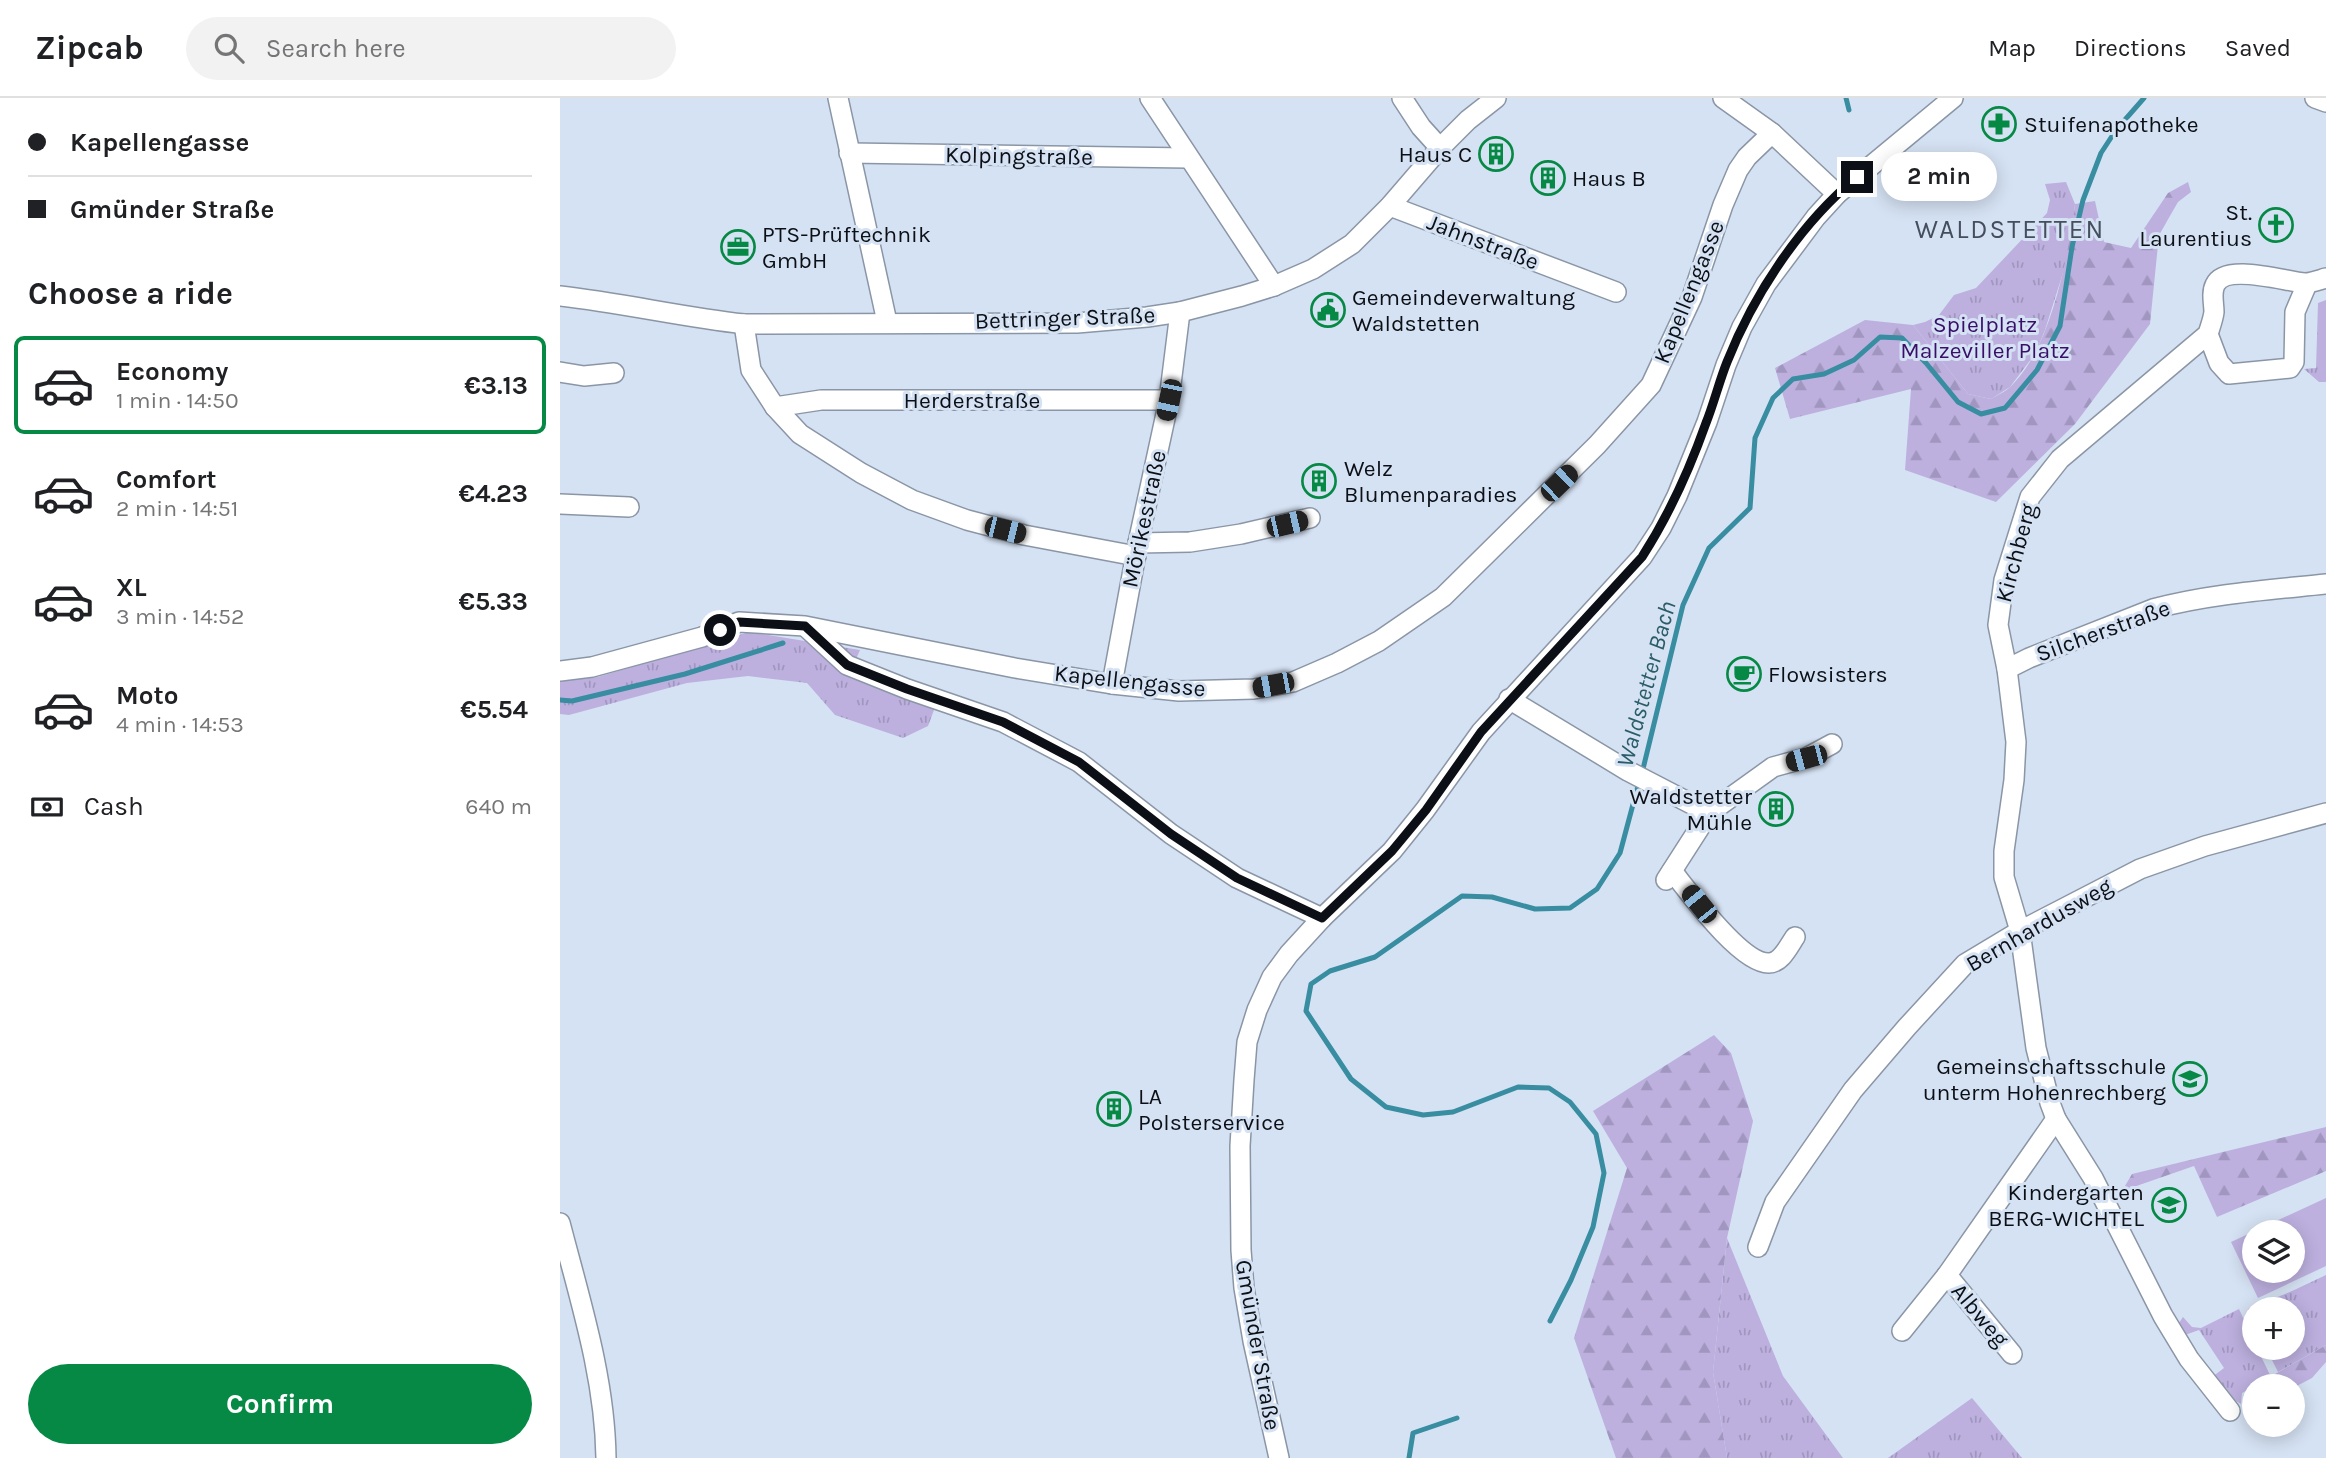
<!DOCTYPE html>
<html lang="en">
<head>
<meta charset="utf-8">
<style>
  body { margin:0; font-family:Karla,sans-serif; background:#f2f2f2; color:#202124; height:100vh; display:flex; flex-direction:column; font-size:26px; white-space:nowrap }
  * { box-sizing:border-box; margin:0 }
  p { font-size:23px; color:#757577 }
  .icon { flex:none; width:38px; height:38px; fill:none; stroke:currentColor; stroke-width:2; stroke-linecap:round; stroke-linejoin:round }
  .map { position:relative; flex:1; overflow:hidden }
  .side { display:flex; flex-direction:column; background:#fff; width:560px }
  .side>* { flex:none }
  .top-card { display:grid; align-content:center; height:154px; padding:0 28px; background:#fff }
  .controls { position:absolute; left:1682px; top:1122px; display:grid; gap:14px }
  .controls a { display:grid; place-items:center; width:63px; height:63px; border-radius:50%; background:#fff; box-shadow:0 4px 18px #0003; font-size:35px }
  .end { position:absolute; width:32px; height:32px; margin:-16px; border:9px solid #0c1016; background:#fff; box-shadow:0 0 0 4px #fff }
  .from { border-radius:50% }
  .bubble { position:absolute; height:49px; border-radius:24px; background:#fff; box-shadow:0 4px 18px #0003; font-size:23px; font-weight:700; line-height:49px; text-align:center }
  .car { position:absolute; width:21px; height:42px; margin:-21px -10px; border-radius:9px; box-shadow:0 0 5px 2px #0007; background:linear-gradient(#222 24%,#8ab4d8 0 40%,#222 0 76%,#8ab4d8 0 86%,#222 0) }
  .top-card b { display:flex; align-items:center; gap:24px; height:66px; font-size:26px }
  .top-card b+b { border-top:2px solid #e0e0e0 }
  .top-card i { width:18px; height:18px; background:#202124 }
  ul { padding:0; list-style:none }
  li { display:flex; align-items:center; gap:21px; height:98px; margin:0 14px 10px; padding:0 14px; border:4px solid transparent; border-radius:10px }
  li div { flex:1 }
  li b { display:block; font-size:26px }
  li em { font-style:normal; font-weight:700 }
  li.on { border-color:#068945 }
  li>.icon { width:63px; height:63px; stroke-width:1.5 }
  h2 { padding:0 28px; font-size:32px; line-height:84px }
  .pay { display:flex; align-items:center; gap:18px; height:77px; padding:0 28px; font-size:26px }
  .pay p { margin-inline-start:auto }
  .action { display:flex; gap:14px; margin-top:auto; padding:14px 28px }
  .action a { flex:1; height:80px; border-radius:42px; background:#068945; color:#fff; font-size:28px; font-weight:700; line-height:80px; text-align:center }
  header { display:flex; align-items:center; gap:42px; box-sizing:border-box; height:98px; padding:0 35px; background:#fff; border-bottom:2px solid #e0e0e0 }
  header strong { font-size:33px }
  nav { display:flex; gap:38px; margin-inline-start:auto; font-size:24px }
  .search { width:490px; height:63px; background:#f2f2f2; display:flex; align-items:center; gap:18px; box-sizing:border-box; padding:0 24px; border-radius:38px; color:#757577; font-size:26px }
  main { display:flex; flex:1; min-height:0 }
  .map>svg:first-child { display:block }
  .grass { fill:url(#grass-tufts) }
  .forest { fill:url(#forest-firs) }
  .pitch { fill:#bdb0df; fill-rule:evenodd }
  .lines { fill:none; stroke-linecap:round; stroke-linejoin:round }
  .stream { stroke:#388da1; stroke-width:5 }
  .minor-casing { stroke:#8a96a6; stroke-width:22 }
  .minor { stroke:#fff; stroke-width:19 }
  .route { stroke:#0c1016; stroke-width:9 }
  .labels { text-anchor:middle; dominant-baseline:central; stroke-width:6; stroke-linejoin:round; paint-order:stroke }
  .poi-label { font-size:23px; fill:#0c1016; stroke:#d5e2f3; text-anchor:start }
  .street-label { font-size:23px; fill:#0c1016; stroke:#d5e2f3 }
  .park-label { font-size:23px; fill:#391069; stroke:#d5e2f3 }
  .water-label { font-size:24px; font-style:italic; fill:#2b5d68; stroke:#d5e2f3 }
  .quarter-label { font-size:26px; letter-spacing:2px; fill:#444e5d; stroke:#d5e2f3 }
</style>
</head>
<body>
<header>
<strong>Zipcab</strong>
<div class="search"><svg class="icon" aria-label="search" viewBox="0 0 24 24"><circle cx="10" cy="10" r="6"/><path d="M15 15l6 6"/></svg>Search here</div>
<nav><a>Map</a><a>Directions</a><a>Saved</a></nav>
</header>
<main>
<section class="side">
<div class="top-card">
<b><i class="from"></i>Kapellengasse</b>
<b><i></i>Gmünder Straße</b>
</div>
<h2>Choose a ride</h2>
<ul>
<li class="on"><svg class="icon" aria-label="car" viewBox="0 0 24 24"><path d="M5 17H2v-5l4-1 3-4h7l3 4 3 1v5h-3M9 17h6M6 11h13"/><circle cx="7" cy="17" r="2"/><circle cx="17" cy="17" r="2"/></svg><div><b>Economy</b><p>1 min · 14:50</p></div><em>€3.13</em></li>
<li><svg class="icon" aria-label="car" viewBox="0 0 24 24"><path d="M5 17H2v-5l4-1 3-4h7l3 4 3 1v5h-3M9 17h6M6 11h13"/><circle cx="7" cy="17" r="2"/><circle cx="17" cy="17" r="2"/></svg><div><b>Comfort</b><p>2 min · 14:51</p></div><em>€4.23</em></li>
<li><svg class="icon" aria-label="car" viewBox="0 0 24 24"><path d="M5 17H2v-5l4-1 3-4h7l3 4 3 1v5h-3M9 17h6M6 11h13"/><circle cx="7" cy="17" r="2"/><circle cx="17" cy="17" r="2"/></svg><div><b>XL</b><p>3 min · 14:52</p></div><em>€5.33</em></li>
<li><svg class="icon" aria-label="car" viewBox="0 0 24 24"><path d="M5 17H2v-5l4-1 3-4h7l3 4 3 1v5h-3M9 17h6M6 11h13"/><circle cx="7" cy="17" r="2"/><circle cx="17" cy="17" r="2"/></svg><div><b>Moto</b><p>4 min · 14:53</p></div><em>€5.54</em></li>
</ul>
<div class="pay"><svg class="icon" aria-label="cash" viewBox="0 0 24 24"><path d="M3 7h18v10H3z"/><circle cx="12" cy="12" r="2"/></svg>Cash<p>640 m</p></div>
<div class="action"><a>Confirm</a></div>
</section>
<div class="map">
<svg width="1766" height="1360" viewBox="0 0 1766 1360">
  <defs>
    <pattern id="grass-tufts" width="24" height="20" patternUnits="userSpaceOnUse" patternTransform="scale(1.75)"><rect width="24" height="20" fill="#bdb0df"/><path d="M3 7l-1-3M5 7V3M7 7l1-3M15 17l-1-3M17 17v-4M19 17l1-3" fill="none" stroke="#a196bf"/></pattern>
    <pattern id="forest-firs" width="22" height="20" patternUnits="userSpaceOnUse" patternTransform="scale(1.75)"><rect width="22" height="20" fill="#bdb0df"/><path d="M5 1l3.5 6h-7zM16 11l3.5 6h-7z" fill="#a196bf"/></pattern>
  </defs>
  <rect width="100%" height="100%" fill="#d5e2f3"/>
  <!-- grass -->
  <g class="grass">
    <path d="M 1506,84 L 1515,106 L 1508,159 L 1485,232 L 1475,256 L 1450,289 L 1431,301 L 1408,296 L 1353,227 L 1365,224 L 1379,217 L 1394,197 L 1416,190 L 1487,115 L 1490,102 L 1485,86 Z"/>
    <path d="M 1766,202 L 1766,284 L 1759,284 L 1744,271 L 1756,270 L 1758,205 Z"/>
    <path d="M 189,534 L 300,552 L 290,575 L 377,604 L 368,628 L 343,640 L 275,617 L 247,585 L 188,578 L 127,585 L 9,617 L 0,616 L 0,583 L 38,579 Z"/>
    <path d="M 1167,1140 L 1223,1278 L 1283,1360 L 1167,1360 L 1153,1274 Z"/>
    <path d="M 1766,1177 L 1766,1247 L 1718,1274 L 1706,1250 L 1732,1250 L 1732,1211 L 1694,1211 L 1694,1224 L 1688,1211 L 1732,1193 Z"/>
    <path d="M 1679,1211 L 1694,1243 L 1694,1250 L 1697,1250 L 1711,1279 L 1682,1295 L 1681,1306 L 1671,1300 L 1652,1279 L 1664,1270 L 1639,1232 L 1625,1237 L 1619,1225 L 1623,1219 L 1632,1229 L 1641,1230 Z"/>
    <path d="M 1412,1300 L 1462,1360 L 1328,1360 Z"/>
  </g>
  <!-- forest -->
  <g class="forest">
    <path d="M 1628,84 L 1631,94 L 1618,104 L 1599,137 L 1590,226 L 1515,326 L 1436,404 L 1345,372 L 1351,291 L 1230,321 L 1215,270 L 1305,222 L 1353,227 L 1408,296 L 1431,301 C 1437,297 1445,294 1450,289 C 1491,251 1508,159 1515,106 L 1535,103 L 1544,144 L 1571,150 L 1608,95 Z"/>
    <path d="M 1154,937 L 1171,955 L 1193,1023 L 1167,1140 L 1153,1274 L 1167,1360 L 1056,1360 L 1014,1240 L 1067,1070 L 1033,1013 Z"/>
    <path d="M 1766,1029 L 1766,1073 L 1657,1119 L 1634,1068 L 1562,1093 L 1572,1076 Z"/>
    <path d="M 1766,1247 L 1766,1264 L 1752,1280 L 1733,1290 L 1732,1288 L 1694,1288 Z"/>
  </g>
  <!-- pitch -->
  <path class="pitch" d="M 1766,1100 L 1766,1168 L 1698,1200 L 1671,1144 ZM 1694,1134 L 1732,1134 L 1732,1172 L 1694,1172 Z"/>
  <g class="lines">
    <!-- stream -->
    <g class="stream">
      <path d="M 1286,0 L 1289,12"/>
      <path d="M 0,602 L 12,603 L 125,576 L 223,545"/>
      <path d="M 1082,675 L 1123,507 L 1149,450 L 1190,410 L 1195,340 L 1213,300 L 1233,281 L 1264,276 L 1294,262 L 1320,239 L 1342,240 L 1366,265 L 1398,304 L 1421,316 L 1445,310 L 1477,272 L 1500,228 L 1512,149 L 1523,102 L 1541,55 L 1556,32 L 1584,0"/>
      <path d="M 990,1223 L 1011,1182 L 1033,1129 L 1044,1075 L 1036,1036 L 1010,1004 L 989,990 L 958,989 L 893,1014 L 863,1017 L 826,1009 L 791,981 L 746,913 L 751,886 L 770,873 L 815,859 L 902,798 L 932,799 L 975,811 L 1010,810 L 1037,791 L 1060,755 L 1079,684"/>
      <path d="M 849,1360 L 853,1335 L 897,1320"/>
    </g>
    <!-- minor casing -->
    <g class="minor-casing">
      <g id="minor">
        <path d="M 278,0 L 327,224"/>
        <path d="M 590,0 L 714,188"/>
        <path d="M 842,0 L 861,29 L 880,50"/>
        <path d="M 1163,0 L 1212,35 L 1277,96"/>
        <path d="M 1755,0 L 1766,4"/>
        <path d="M 289,55 L 628,60"/>
        <path d="M 830,108 L 1056,194"/>
        <path d="M 0,198 C 62,205 122,219 184,226 L 517,225 L 587,219 L 620,214 L 682,198 L 714,188 L 753,171 L 792,146 L 830,108 L 880,50 L 908,22 L 936,0"/>
        <path d="M 184,226 L 191,272 L 215,309 L 240,336 L 301,375 L 352,402 L 407,422 L 464,437 L 576,458"/>
        <path d="M 1648,236 L 1659,265 L 1669,276 L 1730,270 L 1734,264 L 1735,214 L 1747,186"/>
        <path d="M 0,274 L 24,278 L 54,275"/>
        <path d="M 215,309 L 261,302 L 609,302"/>
        <path d="M 0,406 L 69,409"/>
        <path d="M 578,445 L 630,444 L 681,436 L 750,420"/>
        <path d="M 247,530 L 287,567 L 347,591 L 443,624 L 519,664 L 611,736 L 677,780 L 762,820"/>
        <path d="M 1447,571 L 1469,560 L 1593,511 C 1649,496 1708,492 1766,486"/>
        <path d="M 0,573 L 32,569 L 142,539 L 179,524 L 245,528 L 455,570 L 552,586 L 619,593 L 694,591 L 733,584 L 777,565 L 819,543 L 883,499 L 1037,347 L 1091,287 L 1132,199 L 1163,107 L 1178,72 L 1187,59 L 1212,35"/>
        <path d="M 552,586 L 578,445 L 609,302 L 620,214"/>
        <path d="M 949,601 L 1068,673 L 1149,715 L 1213,669 L 1246,660 L 1272,646"/>
        <path d="M 1112,773 C 1129,794 1181,866 1209,865 C 1221,865 1229,848 1235,839"/>
        <path d="M 1106,782 L 1149,715"/>
        <path d="M 0,1125 C 20,1202 45,1280 46,1360"/>
        <path d="M 1198,1149 L 1215,1104 L 1293,992 L 1347,929 L 1405,866 L 1460,833 L 1580,771 L 1645,748 L 1766,715"/>
        <path d="M 1387,1177 L 1452,1256"/>
        <path d="M 1342,1233 L 1387,1177 L 1496,1021"/>
        <path d="M 1670,1313 L 1629,1261 L 1603,1218 L 1533,1080 L 1496,1021 L 1490,1005 L 1476,950 L 1460,833 L 1444,779 L 1444,753 L 1454,682 L 1456,644 L 1447,571 L 1438,527 L 1444,482 L 1470,399 L 1500,361 L 1648,236 C 1650,229 1653,222 1654,214 C 1654,206 1651,195 1655,187 C 1665,164 1727,184 1745,185 C 1751,185 1759,182 1766,180"/>
        <path d="M 719,1360 L 693,1243 L 684,1190 L 681,1152 L 680,1048 L 684,982 L 687,944 L 697,912 L 712,879 L 729,856 L 762,820 L 832,753 L 865,712 L 921,634 L 1082,459 L 1101,430 L 1117,398 L 1147,324 L 1166,267 L 1182,229 L 1206,186 L 1256,119 L 1277,96 L 1393,0"/>
      </g>
    </g>
    <!-- minor -->
    <use href="#minor" class="minor"/>
  </g>
  <g class="lines">
    <!-- route -->
    <path class="route" d="M 160,532 L 179,524 L 245,528 L 287,567 L 347,591 L 443,624 L 519,664 L 611,736 L 677,780 L 762,820 L 832,753 L 866,712 L 921,634 L 1082,459 C 1109,417 1129,373 1146,325 C 1154,305 1159,284 1167,264 C 1194,196 1240,126 1297,79"/>
  </g>
  <!-- icons -->
  <defs>
    <g id="pharmacy-ring" transform="scale(1.75)"><circle r="9.5" fill="#d5e2f3" stroke="#068945" stroke-width="1.5"/><path d="M-2-6h4v4h4v4h-4v4h-4v-4h-4v-4h4Z" fill="#068945"/></g>
    <g id="building-ring" transform="scale(1.75)"><circle r="9.5" fill="#d5e2f3" stroke="#068945" stroke-width="1.5"/><path d="M-4-6H4V6H1V3H-1V6H-4ZM-2.5-4.3h1.7v1.8h-1.7ZM.8-4.3h1.7v1.8H.8ZM-2.5-1h1.7V.8h-1.7ZM.8-1h1.7V.8H.8Z" fill="#068945"/></g>
    <g id="church-ring" transform="scale(1.75)"><circle r="9.5" fill="#d5e2f3" stroke="#068945" stroke-width="1.5"/><path d="M-1.2-6h2.4v3.5h3.3v2.4h-3.3V6h-2.4V-.1h-3.3v-2.4h3.3Z" fill="#068945"/></g>
    <g id="office-ring" transform="scale(1.75)"><circle r="9.5" fill="#d5e2f3" stroke="#068945" stroke-width="1.5"/><path d="M-6-3h4V-5.5h4V-3h4V5H-6ZM-1-4.5V-3h2v-1.5ZM-6 0V1H6V0Z" fill="#068945"/></g>
    <g id="civic-ring" transform="scale(1.75)"><circle r="9.5" fill="#d5e2f3" stroke="#068945" stroke-width="1.5"/><path d="M-.6-6.5H3V-4.5H.6V-3L4-1V1h2V6H-6V1h2V-1L-.6-3ZM-1.2 2.5V6h2.4V2.5Z" fill="#068945"/></g>
    <g id="cafe-ring" transform="scale(1.75)"><circle r="9.5" fill="#d5e2f3" stroke="#068945" stroke-width="1.5"/><path d="M-5.5-4.5H6V0H3Q3 3.5 0 3.5H-2.5Q-5.5 3.5-5.5 0ZM3-3.2v2h1.7v-2ZM-6 4.5H4V6H-6Z" fill="#068945"/></g>
    <g id="school-ring" transform="scale(1.75)"><circle r="9.5" fill="#d5e2f3" stroke="#068945" stroke-width="1.5"/><path d="M0-5L7-2L0 1L-7-2ZM-4 1L0 2.5L4 1V4Q0 6-4 4Z" fill="#068945"/></g>
  </defs>
  <g fill-rule="evenodd">
    <use href="#pharmacy-ring" x="1439" y="26"/>
    <use href="#building-ring" x="936" y="56"/>
    <use href="#building-ring" x="988" y="80"/>
    <use href="#church-ring" x="1716" y="127"/>
    <use href="#office-ring" x="178" y="149"/>
    <use href="#civic-ring" x="768" y="212"/>
    <use href="#building-ring" x="759" y="383"/>
    <use href="#cafe-ring" x="1184" y="576"/>
    <use href="#building-ring" x="1216" y="711"/>
    <use href="#school-ring" x="1630" y="981"/>
    <use href="#building-ring" x="554" y="1011"/>
    <use href="#school-ring" x="1609" y="1107"/>
  </g>
  <g class="labels">
    <!-- poi labels -->
    <g class="poi-label">
      <text x="1464" y="26">Stuifenapotheke</text>
      <text x="912" y="56" text-anchor="end">Haus C</text>
      <text x="1012" y="80">Haus B</text>
      <text x="1692" y="114" text-anchor="end">St.<tspan x="1692" dy="26">Laurentius</tspan></text>
      <text x="202" y="136">PTS-Prüftechnik<tspan x="202" dy="26">GmbH</tspan></text>
      <text x="792" y="199">Gemeindeverwaltung<tspan x="792" dy="26">Waldstetten</tspan></text>
      <text x="784" y="370">Welz<tspan x="784" dy="26">Blumenparadies</tspan></text>
      <text x="1208" y="576">Flowsisters</text>
      <text x="1192" y="698" text-anchor="end">Waldstetter<tspan x="1192" dy="26">Mühle</tspan></text>
      <text x="1606" y="968" text-anchor="end">Gemeinschaftsschule<tspan x="1606" dy="26">unterm Hohenrechberg</tspan></text>
      <text x="578" y="998">LA<tspan x="578" dy="26">Polsterservice</tspan></text>
      <text x="1584" y="1094" text-anchor="end">Kindergarten<tspan x="1584" dy="26">BERG-WICHTEL</tspan></text>
    </g>
    <!-- street labels -->
    <g class="street-label">
      <text transform="translate(459 58) rotate(1)">Kolpingstraße</text>
      <text transform="translate(923 144) rotate(21)">Jahnstraße</text>
      <text transform="translate(1129 194) rotate(-68)">Kapellengasse</text>
      <text transform="translate(505 220) rotate(-2)">Bettringer Straße</text>
      <text x="412" y="302">Herderstraße</text>
      <text transform="translate(584 421) rotate(-78)">Mörikestraße</text>
      <text transform="translate(1456 455) rotate(-75)">Kirchberg</text>
      <text transform="translate(1543 533) rotate(-20)">Silcherstraße</text>
      <text transform="translate(570 583) rotate(6)">Kapellengasse</text>
      <text transform="translate(1479 827) rotate(-30)">Bernhardusweg</text>
      <text transform="translate(1420 1217) rotate(50)">Albweg</text>
      <text transform="translate(698 1247) rotate(80)">Gmünder Straße</text>
    </g>
    <!-- park labels -->
    <g class="park-label">
      <text x="1425" y="226">Spielplatz<tspan x="1425" dy="26">Malzeviller Platz</tspan></text>
    </g>
    <!-- water labels -->
    <g class="water-label">
      <text transform="translate(1086 586) rotate(-75)">Waldstetter Bach</text>
    </g>
    <!-- quarter labels -->
    <g class="quarter-label">
      <text x="1450" y="131">WALDSTETTEN</text>
    </g>
  </g>
</svg>
<div class="controls">
<a><svg class="icon" aria-label="layers" viewBox="0 0 24 24"><path d="M12 4l9 5-9 5-9-5zM3 14l9 5 9-5"/></svg></a>
<a>+</a>
<a>−</a>
</div>
<i class="end from" style="left:160px;top:532px"></i>
<i class="end" style="left:1297px;top:79px"></i>
<div class="bubble" style="left:1321px;top:54px;width:116px">2 min</div>
<i class="car" style="left:609px;top:302px;rotate:192deg"></i>
<i class="car" style="left:999px;top:385px;rotate:46deg"></i>
<i class="car" style="left:727px;top:426px;rotate:77deg"></i>
<i class="car" style="left:445px;top:432px;rotate:104deg"></i>
<i class="car" style="left:713px;top:587px;rotate:259deg"></i>
<i class="car" style="left:1246px;top:660px;rotate:255deg"></i>
<i class="car" style="left:1139px;top:806px;rotate:321deg"></i>
</div>
</main>
</body>
</html>
